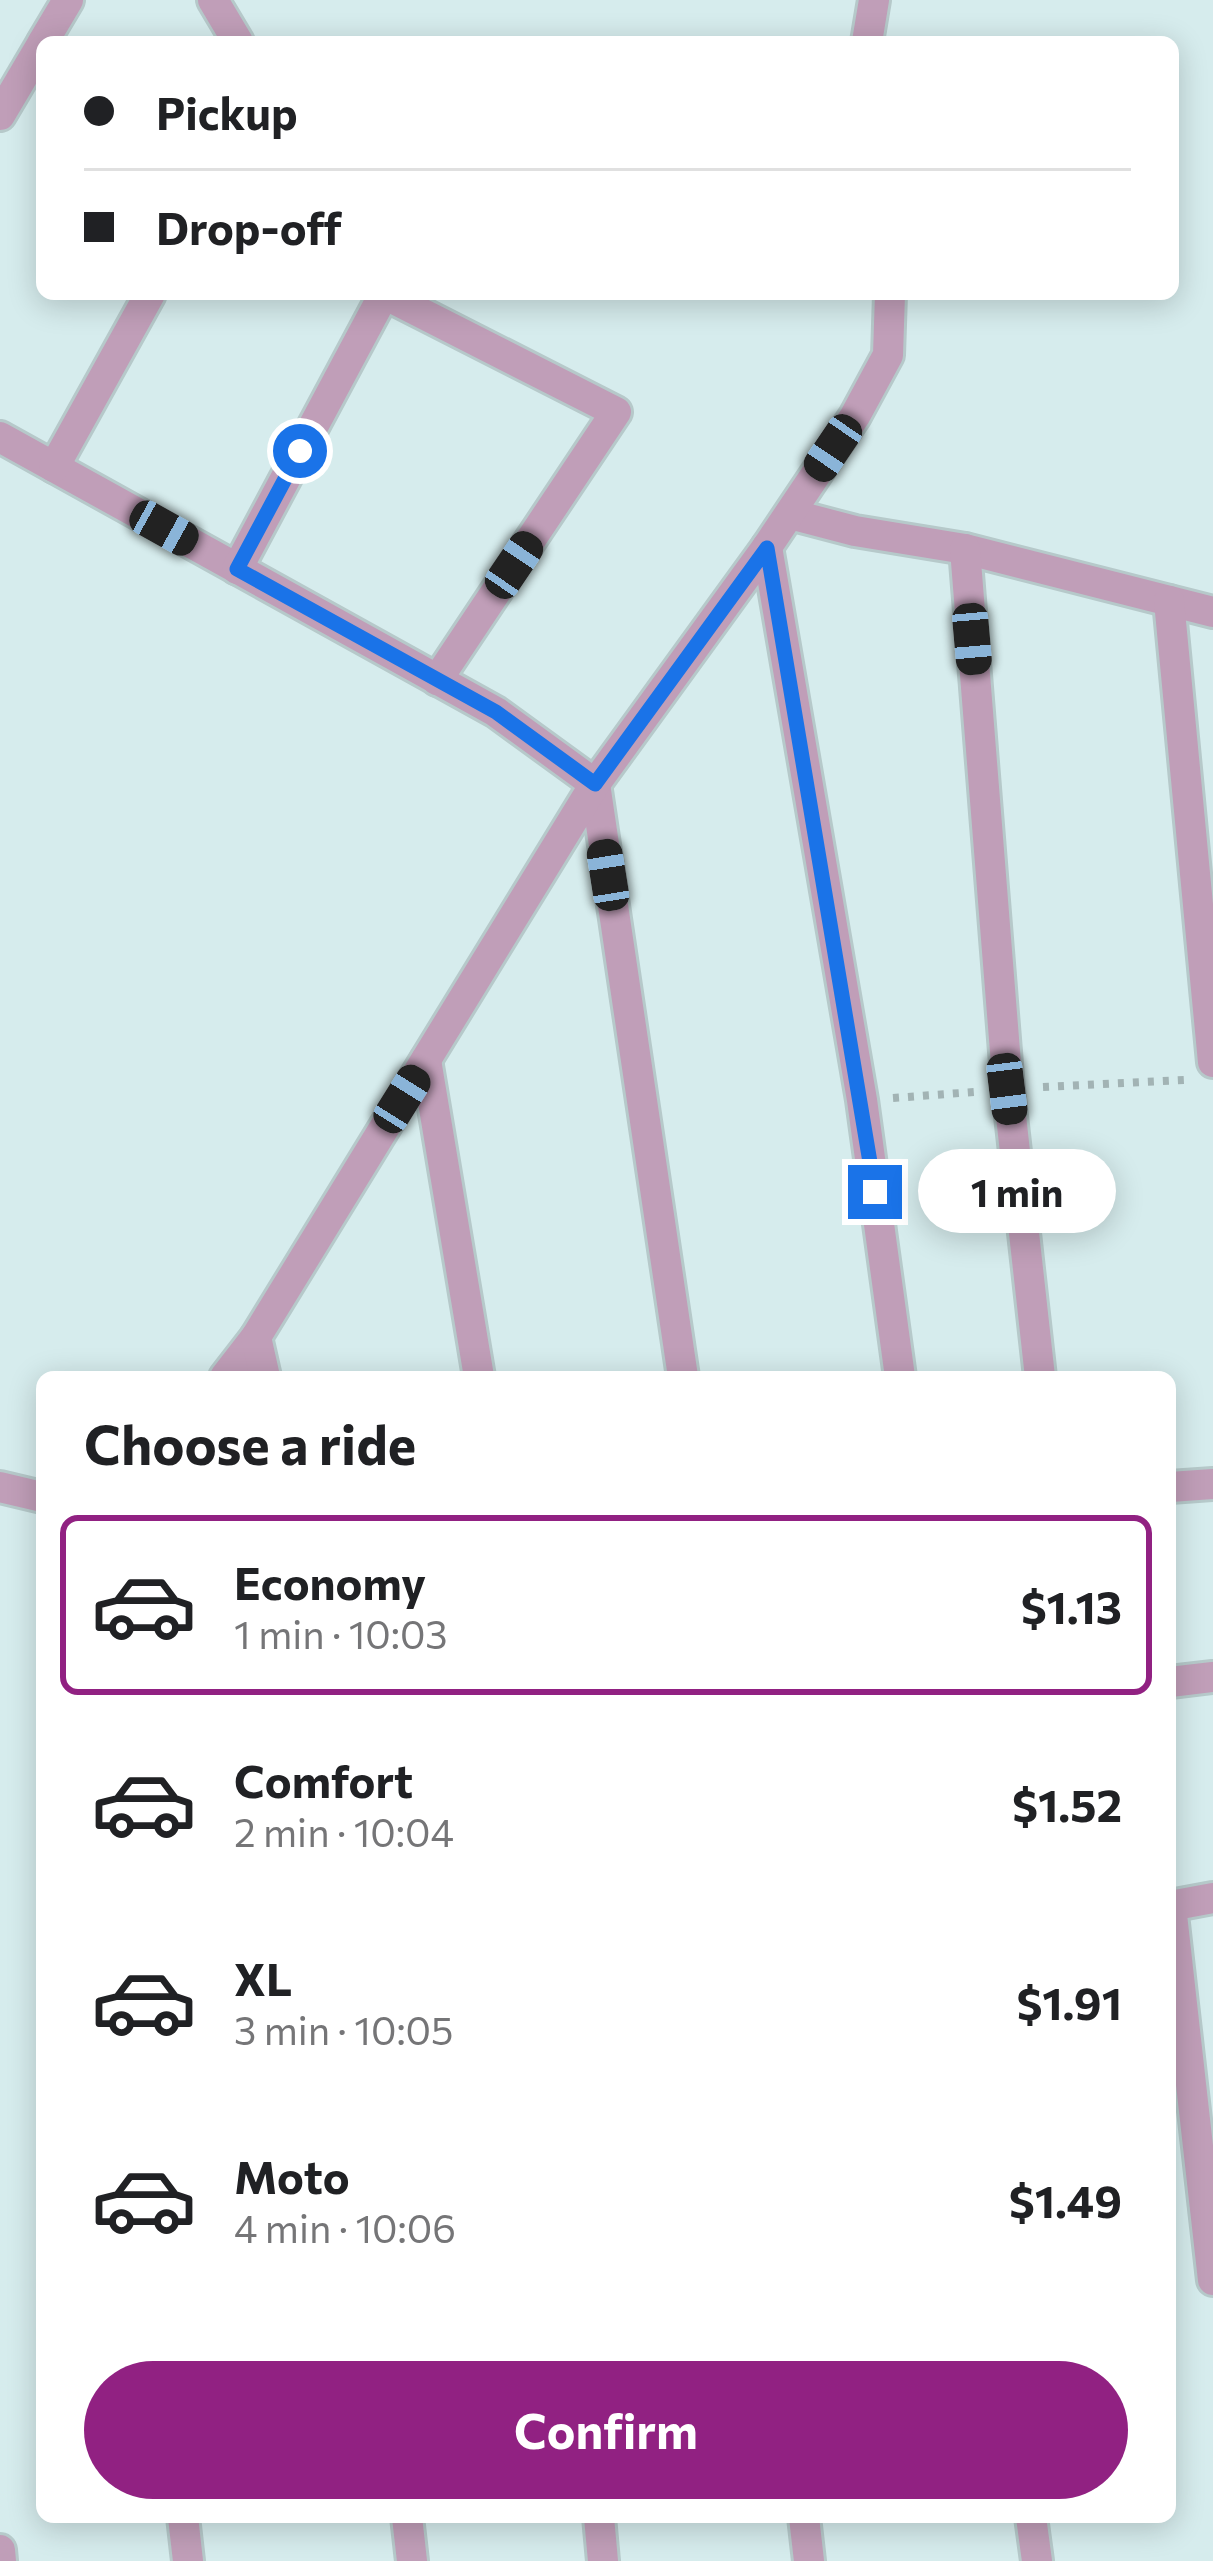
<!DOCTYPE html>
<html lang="en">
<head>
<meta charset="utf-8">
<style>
  body { margin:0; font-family:Commissioner,sans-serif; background:#f6f6f6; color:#202124; height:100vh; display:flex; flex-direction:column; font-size:45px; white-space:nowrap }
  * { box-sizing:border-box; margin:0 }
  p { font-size:39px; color:#757577 }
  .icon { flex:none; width:66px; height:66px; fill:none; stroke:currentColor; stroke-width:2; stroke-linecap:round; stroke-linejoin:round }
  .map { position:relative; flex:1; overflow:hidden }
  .panel { position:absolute; left:36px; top:1371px; width:1140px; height:1152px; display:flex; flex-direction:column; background:#fff; border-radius:18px; box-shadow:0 6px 30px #0003 }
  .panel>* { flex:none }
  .guide { position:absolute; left:36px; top:36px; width:1143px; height:264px; border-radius:18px; box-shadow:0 6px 30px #0003; display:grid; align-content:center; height:264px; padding:0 48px; background:#fff }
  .end { position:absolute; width:54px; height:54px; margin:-27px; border:15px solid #1a73e8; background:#fff; box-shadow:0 0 0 6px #fff }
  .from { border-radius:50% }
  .bubble { position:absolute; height:84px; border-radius:42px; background:#fff; box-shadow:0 6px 30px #0003; font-size:39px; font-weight:700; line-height:84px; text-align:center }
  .car { position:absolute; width:36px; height:72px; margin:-36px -18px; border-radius:15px; box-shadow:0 0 9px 3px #0007; background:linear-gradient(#222 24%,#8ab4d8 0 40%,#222 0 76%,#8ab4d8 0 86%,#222 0) }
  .guide b { display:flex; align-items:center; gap:42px; height:114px; font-size:45px }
  .guide b+b { border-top:3px solid #e0e0e0 }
  .guide i { width:30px; height:30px; background:#202124 }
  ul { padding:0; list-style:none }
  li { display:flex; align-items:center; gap:36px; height:180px; margin:0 24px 18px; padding:0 24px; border:6px solid transparent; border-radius:18px }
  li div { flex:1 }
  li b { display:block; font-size:45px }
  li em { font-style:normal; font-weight:700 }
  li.selected { border-color:#912182 }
  li>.icon { width:108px; height:108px; stroke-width:1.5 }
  h2 { padding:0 48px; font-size:54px; line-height:144px }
  .cta { display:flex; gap:24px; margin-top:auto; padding:24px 48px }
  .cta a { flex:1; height:138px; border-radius:72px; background:#912182; color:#fff; font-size:48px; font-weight:700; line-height:138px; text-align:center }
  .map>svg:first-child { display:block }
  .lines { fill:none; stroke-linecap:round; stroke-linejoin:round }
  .minor-casing { stroke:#b6c9ca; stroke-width:36 }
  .path { stroke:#a2b3b4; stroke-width:8; stroke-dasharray:6 9; stroke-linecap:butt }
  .minor { stroke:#c09eb8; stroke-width:30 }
  .route { stroke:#1a73e8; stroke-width:15 }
</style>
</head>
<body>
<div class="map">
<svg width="1213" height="2561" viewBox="0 0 1213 2561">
  <rect width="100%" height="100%" fill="#d6eced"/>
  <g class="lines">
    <!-- minor casing -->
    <g class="minor-casing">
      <g id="minor">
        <path d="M 213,0 L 238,42"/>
        <path d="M 43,42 L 68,0"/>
        <path d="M 867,42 L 874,0"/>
        <path d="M 0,115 L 42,44"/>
        <path d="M 0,437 L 496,712 L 595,784 L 683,1377"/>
        <path d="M 54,467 L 150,294"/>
        <path d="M 790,514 L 855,531 L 965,549 L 1213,612"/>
        <path d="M 767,547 L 862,1100 L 900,1377"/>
        <path d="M 965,549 L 1008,1089 L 1040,1377"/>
        <path d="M 237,569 L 384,294 L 616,412 L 437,680"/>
        <path d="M 1169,601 L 1213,1062"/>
        <path d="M 426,1060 L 479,1377"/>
        <path d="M 225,1377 L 256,1337"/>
        <path d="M 265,1377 L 256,1337 L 595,784 L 767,547 L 855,416 L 888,355 L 890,294"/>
        <path d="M 0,1487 L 42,1497"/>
        <path d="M 1170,1487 L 1213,1484"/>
        <path d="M 1170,1682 L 1213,1677"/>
        <path d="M 1170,1906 L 1213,1898"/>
        <path d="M 1171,1906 L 1213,2280"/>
        <path d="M 183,2517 L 188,2561"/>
        <path d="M 407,2517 L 412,2561"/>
        <path d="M 599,2517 L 603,2561"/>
        <path d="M 804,2517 L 809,2561"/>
        <path d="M 1031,2517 L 1037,2561"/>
        <path d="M 0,2550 L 1,2561"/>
      </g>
    </g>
    <!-- path -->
    <g class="path">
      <path d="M 1043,1087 L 1184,1080"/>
      <path d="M 893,1098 L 974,1092"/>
    </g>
    <!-- minor -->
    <use href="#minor" class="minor"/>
  </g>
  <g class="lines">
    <!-- route -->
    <path class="route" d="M 300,451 L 237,569 L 496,712 L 595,784 L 767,548 L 875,1192"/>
  </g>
</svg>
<i class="end from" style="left:300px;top:451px"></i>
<i class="end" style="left:875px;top:1192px"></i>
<div class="bubble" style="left:918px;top:1149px;width:198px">1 min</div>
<i class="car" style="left:833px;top:448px;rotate:214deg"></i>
<i class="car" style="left:164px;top:528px;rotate:119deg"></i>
<i class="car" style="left:514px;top:565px;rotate:34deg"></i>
<i class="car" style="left:972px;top:639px;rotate:175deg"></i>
<i class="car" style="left:608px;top:875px;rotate:351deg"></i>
<i class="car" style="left:1007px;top:1089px;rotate:173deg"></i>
<i class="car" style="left:402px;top:1099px;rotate:32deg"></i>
<div class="guide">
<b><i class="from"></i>Pickup</b>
<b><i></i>Drop-off</b>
</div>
<section class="panel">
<h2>Choose a ride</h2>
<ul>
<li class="selected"><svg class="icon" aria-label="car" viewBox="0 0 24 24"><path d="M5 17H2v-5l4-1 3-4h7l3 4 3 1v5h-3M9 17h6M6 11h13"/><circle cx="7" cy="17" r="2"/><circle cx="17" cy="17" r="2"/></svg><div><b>Economy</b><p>1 min · 10:03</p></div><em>$1.13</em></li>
<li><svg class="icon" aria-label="car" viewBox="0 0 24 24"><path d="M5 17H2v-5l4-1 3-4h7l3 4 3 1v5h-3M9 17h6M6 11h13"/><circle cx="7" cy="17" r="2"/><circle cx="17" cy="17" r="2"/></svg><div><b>Comfort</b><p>2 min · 10:04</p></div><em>$1.52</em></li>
<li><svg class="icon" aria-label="car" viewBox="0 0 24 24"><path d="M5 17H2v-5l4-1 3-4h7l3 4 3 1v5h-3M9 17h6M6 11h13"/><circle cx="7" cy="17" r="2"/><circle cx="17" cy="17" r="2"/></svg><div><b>XL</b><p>3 min · 10:05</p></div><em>$1.91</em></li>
<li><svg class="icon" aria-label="car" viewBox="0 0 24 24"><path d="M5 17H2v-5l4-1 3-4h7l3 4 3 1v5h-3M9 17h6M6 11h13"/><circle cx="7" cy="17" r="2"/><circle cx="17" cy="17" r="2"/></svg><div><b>Moto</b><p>4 min · 10:06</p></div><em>$1.49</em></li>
</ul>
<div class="cta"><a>Confirm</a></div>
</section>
</div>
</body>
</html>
